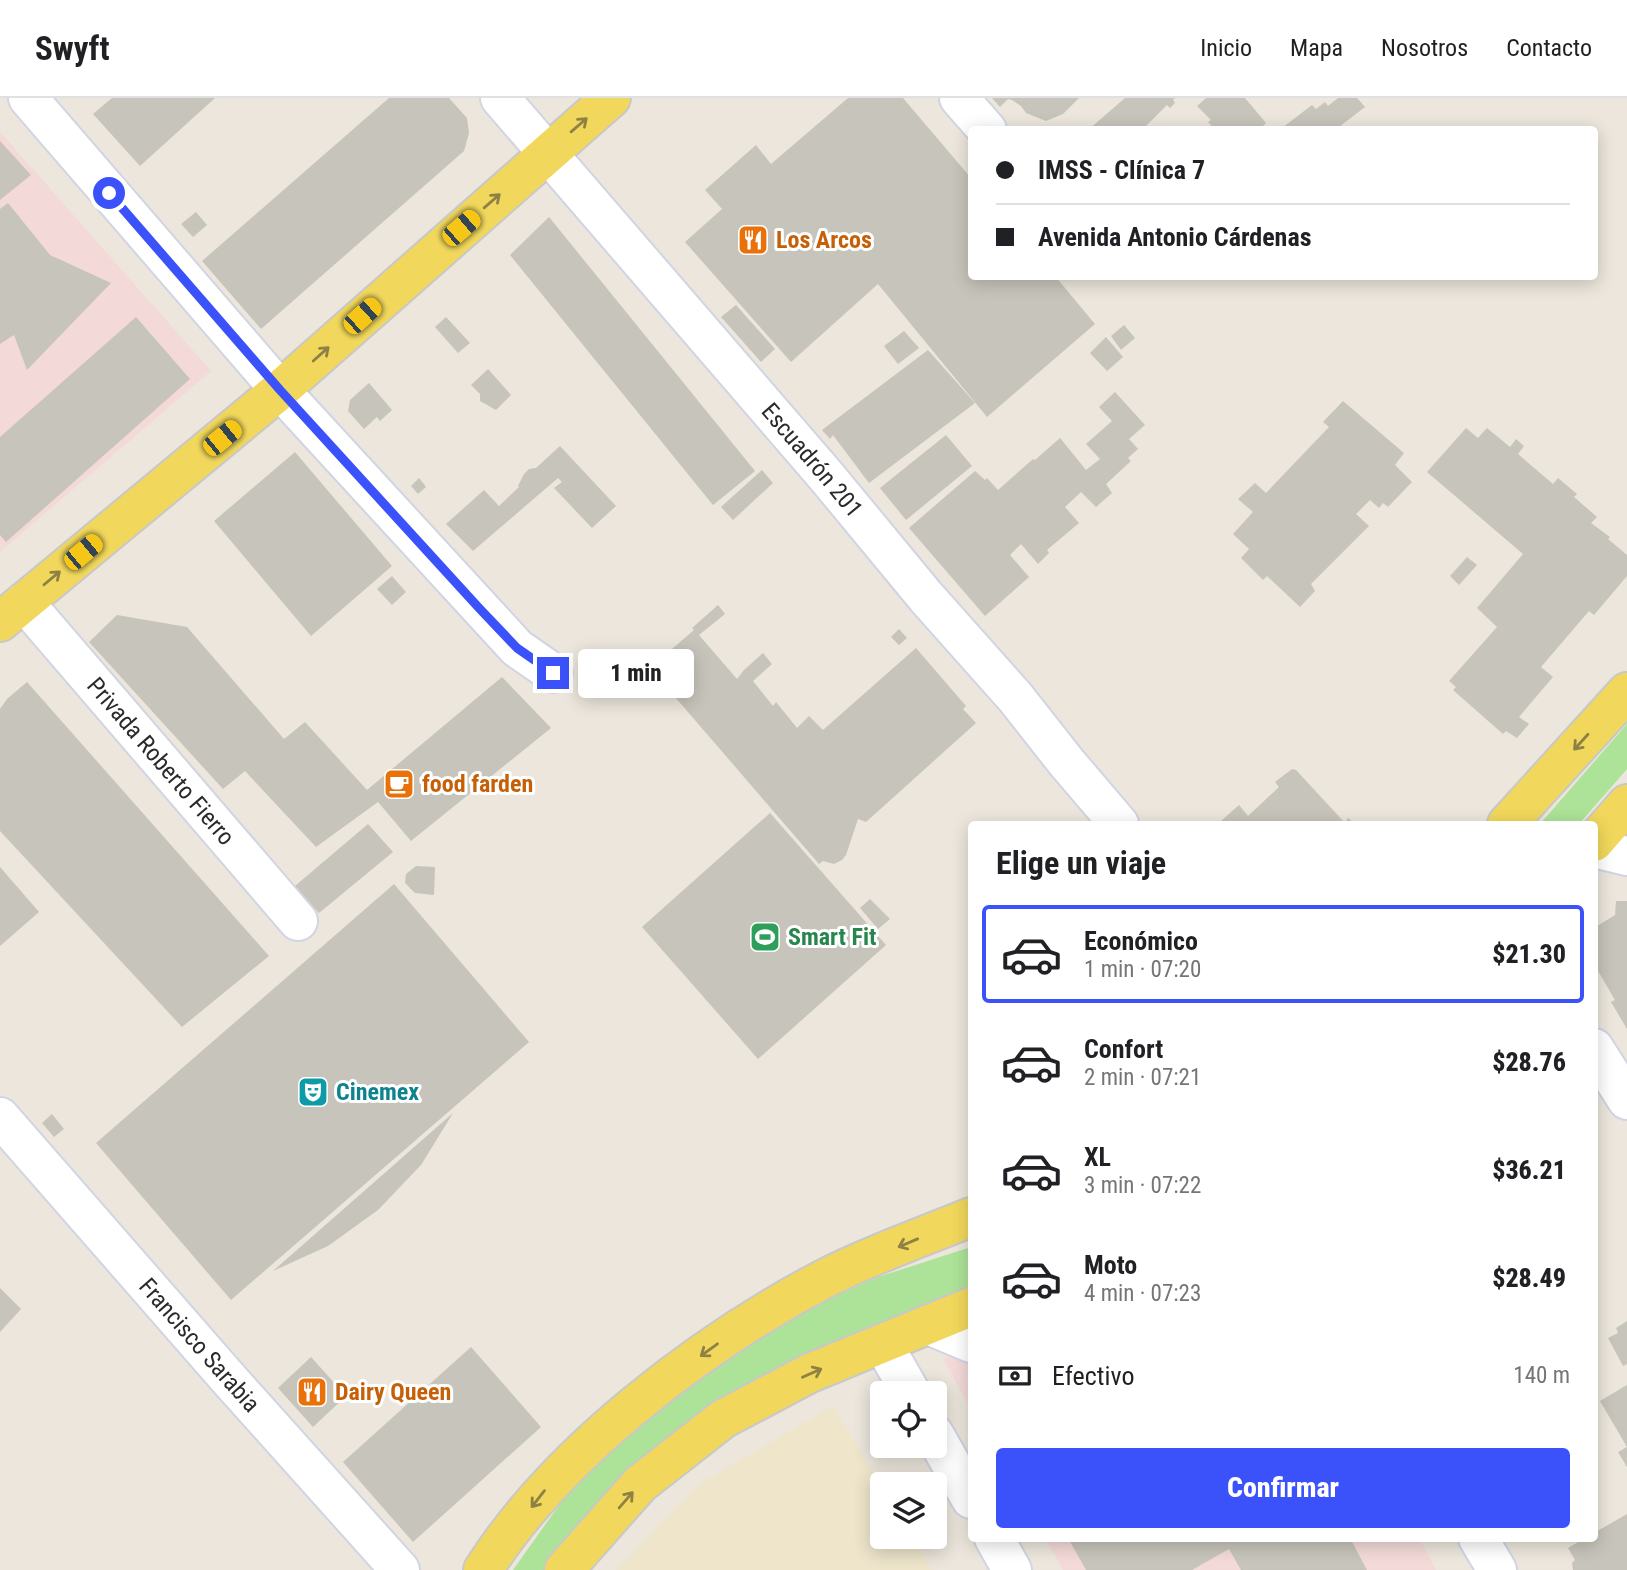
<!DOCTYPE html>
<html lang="es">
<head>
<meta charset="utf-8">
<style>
  body { margin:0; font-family:"Roboto Condensed",sans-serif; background:#f6f6f6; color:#202124; height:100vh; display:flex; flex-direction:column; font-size:26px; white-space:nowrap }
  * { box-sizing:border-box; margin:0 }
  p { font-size:23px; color:#757577 }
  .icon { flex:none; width:38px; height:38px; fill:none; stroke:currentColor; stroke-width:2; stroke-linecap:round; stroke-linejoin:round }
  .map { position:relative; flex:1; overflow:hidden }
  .side { position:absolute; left:968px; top:723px; width:630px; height:721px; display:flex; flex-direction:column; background:#fff; border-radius:7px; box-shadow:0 4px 18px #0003 }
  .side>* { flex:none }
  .banner { position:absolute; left:968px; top:28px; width:630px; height:154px; border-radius:7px; box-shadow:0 4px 18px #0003; display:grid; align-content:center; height:154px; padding:0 28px; background:#fff }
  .fabs { position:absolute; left:870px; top:1283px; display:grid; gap:14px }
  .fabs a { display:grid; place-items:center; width:77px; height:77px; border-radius:7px; background:#fff; box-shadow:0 4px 18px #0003; font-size:35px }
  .end { position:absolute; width:32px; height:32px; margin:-16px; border:9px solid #3b52fb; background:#fff; box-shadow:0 0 0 4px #fff }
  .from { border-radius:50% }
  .bubble { position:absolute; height:49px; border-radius:7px; background:#fff; box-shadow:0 4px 18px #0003; font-size:23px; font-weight:800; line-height:49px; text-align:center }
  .car { position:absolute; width:21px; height:42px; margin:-21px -10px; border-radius:9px; box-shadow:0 0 5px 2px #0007; background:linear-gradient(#f5c518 24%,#345 0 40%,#f5c518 0 76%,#345 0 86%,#f5c518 0) }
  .banner b { display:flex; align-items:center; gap:24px; height:66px; font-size:26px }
  .banner b+b { border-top:2px solid #e0e0e0 }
  .banner i { width:18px; height:18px; background:#202124 }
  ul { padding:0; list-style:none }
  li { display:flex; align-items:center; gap:21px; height:98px; margin:0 14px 10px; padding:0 14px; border:4px solid transparent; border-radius:7px }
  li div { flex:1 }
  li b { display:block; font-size:26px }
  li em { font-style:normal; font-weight:800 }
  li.selected { border-color:#3b52fb }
  li>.icon { width:63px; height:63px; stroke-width:1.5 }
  h2 { padding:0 28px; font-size:32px; line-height:84px }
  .pay { display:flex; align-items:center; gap:18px; height:77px; padding:0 28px; font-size:26px }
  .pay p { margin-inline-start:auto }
  .button { display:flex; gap:14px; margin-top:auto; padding:14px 28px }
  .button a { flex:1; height:80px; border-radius:7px; background:#3b52fb; color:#fff; font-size:28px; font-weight:800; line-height:80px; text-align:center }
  header { display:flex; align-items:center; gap:42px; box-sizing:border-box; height:98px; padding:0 35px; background:#fff; border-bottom:2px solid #e0e0e0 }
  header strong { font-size:33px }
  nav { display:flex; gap:38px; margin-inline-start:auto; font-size:24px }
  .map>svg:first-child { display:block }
  .education { fill:#eee5cb }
  .medical { fill:#f3dad9 }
  .green { fill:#ade398 }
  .building { fill:#c7c4bb }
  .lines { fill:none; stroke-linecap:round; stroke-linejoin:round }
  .minor-casing { stroke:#d1d4e3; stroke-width:42 }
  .major-casing { stroke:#c8c8c8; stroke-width:42 }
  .minor { stroke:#fff; stroke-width:38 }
  .major { stroke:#f1d85c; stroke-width:38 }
  .oneway { stroke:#8e8143 }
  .route { stroke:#3b52fb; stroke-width:9 }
  .labels { text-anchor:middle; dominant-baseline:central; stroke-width:6; stroke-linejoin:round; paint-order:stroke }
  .food-label { font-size:24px; font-weight:bold; fill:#c56008; stroke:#fff; text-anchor:start }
  .street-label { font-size:24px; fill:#2a2a2a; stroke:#fff }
  .leisure-label { font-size:24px; font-weight:bold; fill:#27864d; stroke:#fff; text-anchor:start }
  .culture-label { font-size:24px; font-weight:bold; fill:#0d838f; stroke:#fff; text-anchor:start }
</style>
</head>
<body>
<header>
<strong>Swyft</strong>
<nav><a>Inicio</a><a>Mapa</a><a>Nosotros</a><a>Contacto</a></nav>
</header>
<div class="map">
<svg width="1627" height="1472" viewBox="0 0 1627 1472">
  <rect width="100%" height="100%" fill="#ece6dc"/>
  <!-- education -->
  <path class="education" d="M 833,1308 L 882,1389 L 882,1438 L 912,1439 L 932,1472 L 616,1472 L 701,1385 Z"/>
  <!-- medical -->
  <g class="medical">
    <path d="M 0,34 L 211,273 L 0,454 Z"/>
    <path d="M 971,1249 L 971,1311 L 943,1261 Z"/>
    <path d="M 1045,1440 L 1419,1440 L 1436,1472 L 1063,1472 Z"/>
  </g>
  <!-- green -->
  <g class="green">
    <path d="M 1627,626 L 1627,671 L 1579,726 L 1540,726 Z"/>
    <path d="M 971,1149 L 971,1191 L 821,1250 L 564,1472 L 513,1472 L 562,1403 L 617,1342 L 672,1295 L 803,1212 L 878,1179 Z"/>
  </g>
  <!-- building -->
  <g class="building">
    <path d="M 112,0 L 215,0 L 140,68 L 93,16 Z"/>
    <path d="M 389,0 L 449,0 L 467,20 L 469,35 L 464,53 L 261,231 L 202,163 Z"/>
    <path d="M 848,0 L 903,0 L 971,80 L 971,178 L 1055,178 L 1095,226 L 987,319 L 878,186 L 791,264 L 685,144 L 722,111 L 705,92 L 756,47 L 771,66 Z"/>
    <path d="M 992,0 L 1079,0 L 1063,16 L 1046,23 L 1026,15 L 1021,8 L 1012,2 L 1008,1 L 1000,9 Z"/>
    <path d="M 1125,0 L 1175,0 L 1173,2 L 1175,5 L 1170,10 L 1167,7 L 1142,32 L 1088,32 Z"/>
    <path d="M 1206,0 L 1245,0 L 1266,25 L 1259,32 L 1215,32 L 1208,24 L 1211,22 L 1197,8 Z"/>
    <path d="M 1338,0 L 1357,0 L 1365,9 L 1335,32 L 1282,30 L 1312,7 L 1316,11 L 1325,4 L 1328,8 Z"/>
    <path d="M 0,43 L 31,77 L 0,102 Z"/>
    <path d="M 8,105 L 50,157 L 111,185 L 27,272 L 14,237 L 0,246 L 0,111 Z"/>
    <path d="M 196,114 L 207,127 L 193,139 L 181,126 Z"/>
    <path d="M 549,119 L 755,373 L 713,407 L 510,157 Z"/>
    <path d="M 736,207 L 775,251 L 761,264 L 721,219 Z"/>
    <path d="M 136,219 L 190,281 L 6,444 L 0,437 L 0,339 Z"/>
    <path d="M 446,219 L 470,245 L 458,255 L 435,229 Z"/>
    <path d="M 1124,227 L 1135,240 L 1121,252 L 1111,238 Z"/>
    <path d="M 904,233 L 919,250 L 898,266 L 884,248 Z"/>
    <path d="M 1106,239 L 1123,259 L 1107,273 L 1090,255 Z"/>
    <path d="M 928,252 L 975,305 L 869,385 L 833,337 L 830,341 L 822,332 Z"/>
    <path d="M 488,271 L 511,297 L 496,312 L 480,303 L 480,296 L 471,287 Z"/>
    <path d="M 369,285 L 392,312 L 380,323 L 377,319 L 364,331 L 348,313 L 350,302 Z"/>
    <path d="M 1115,294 L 1145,327 L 1129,341 L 1138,351 L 1128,360 L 1131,363 L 1106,386 L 1112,395 L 1096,409 L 1081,394 L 1065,409 L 1079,425 L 1047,452 L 1049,455 L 1038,466 L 1021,446 L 1010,457 L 1029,479 L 985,518 L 909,430 L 975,373 L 985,382 L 987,380 L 998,392 L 1033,361 L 1035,362 L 1060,340 L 1086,372 L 1100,361 L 1086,346 L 1112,323 L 1099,309 Z"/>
    <path d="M 1343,303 L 1404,355 L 1395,367 L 1412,384 L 1388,409 L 1383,405 L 1379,410 L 1370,402 L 1356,416 L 1369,428 L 1311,486 L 1315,493 L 1300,509 L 1267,478 L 1263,482 L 1241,460 L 1249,451 L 1233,436 L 1253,414 L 1238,401 L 1255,385 L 1266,395 L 1329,329 L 1323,324 Z"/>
    <path d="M 1466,330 L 1478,340 L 1487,330 L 1510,349 L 1516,341 L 1524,348 L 1518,356 L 1553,386 L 1558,380 L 1577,396 L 1574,399 L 1597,419 L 1591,425 L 1610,439 L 1608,441 L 1627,457 L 1627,478 L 1594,517 L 1589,513 L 1541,569 L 1553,579 L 1519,619 L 1529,626 L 1517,640 L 1506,633 L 1503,636 L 1453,592 L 1456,589 L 1449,583 L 1497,529 L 1477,510 L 1523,456 L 1427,374 Z"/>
    <path d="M 946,337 L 972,368 L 906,422 L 880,390 Z"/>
    <path d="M 560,348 L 616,408 L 592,430 L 554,390 L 562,384 L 558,380 L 473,453 L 446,426 L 484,392 L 499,408 L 519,389 L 518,388 L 524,376 L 529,371 L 536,370 Z"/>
    <path d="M 295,354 L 392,468 L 311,538 L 214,423 Z"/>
    <path d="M 762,372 L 773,385 L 733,422 L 721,409 Z"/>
    <path d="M 419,380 L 426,389 L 418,396 L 411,388 Z"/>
    <path d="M 1467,459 L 1477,467 L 1459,487 L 1450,478 Z"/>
    <path d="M 392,478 L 406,494 L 392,507 L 377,491 Z"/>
    <path d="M 718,507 L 725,516 L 699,537 L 737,581 L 744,572 L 763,555 L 772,566 L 753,583 L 773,608 L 776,604 L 797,630 L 809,618 L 823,632 L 916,550 L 966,608 L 963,611 L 976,625 L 866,724 L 858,721 L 846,757 L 842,762 L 834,766 L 823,763 L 819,766 L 650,570 L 694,532 L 692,530 Z"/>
    <path d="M 117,517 L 187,529 L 284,641 L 305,624 L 367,692 L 502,579 L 551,630 L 411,743 L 378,704 L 316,749 L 245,673 L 223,691 L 89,544 Z"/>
    <path d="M 899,531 L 907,540 L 899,547 L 891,539 Z"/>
    <path d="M 590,574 L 601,586 L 591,595 L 580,583 Z"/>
    <path d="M 27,584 L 269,858 L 182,929 L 0,733 L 0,611 L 7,601 Z"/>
    <path d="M 1292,671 L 1296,672 L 1345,725 L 1348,720 L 1355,726 L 1224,726 L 1221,723 L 1239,707 L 1248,718 L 1279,689 L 1275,684 Z"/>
    <path d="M 770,715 L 886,847 L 758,961 L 642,829 Z"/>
    <path d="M 368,726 L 393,754 L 319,815 L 295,788 Z"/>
    <path d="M 416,768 L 435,769 L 434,797 L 415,795 L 405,785 L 406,776 Z"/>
    <path d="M 0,769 L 39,814 L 0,848 Z"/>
    <path d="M 394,786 L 529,944 L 231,1202 L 96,1045 Z"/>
    <path d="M 870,801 L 890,821 L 878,831 L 860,810 Z"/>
    <path d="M 1616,803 L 1627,803 L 1627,931 L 1611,904 L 1615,902 L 1594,866 L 1594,830 L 1615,817 Z"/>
    <path d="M 453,1015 L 421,1067 L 378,1112 L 328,1148 L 273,1173 Z"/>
    <path d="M 52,1016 L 64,1031 L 54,1039 L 42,1025 Z"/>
    <path d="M 0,1190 L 21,1211 L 0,1234 Z"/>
    <path d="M 1627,1223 L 1627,1266 L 1623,1268 L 1608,1240 L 1618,1235 L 1616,1230 Z"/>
    <path d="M 471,1249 L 541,1329 L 413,1444 L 343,1364 Z"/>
    <path d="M 311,1259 L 346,1298 L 313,1329 L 278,1290 Z"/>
    <path d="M 1627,1287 L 1627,1369 L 1618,1354 L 1627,1349 L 1600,1303 Z"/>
    <path d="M 1627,1416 L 1627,1472 L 1573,1472 L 1572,1465 L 1575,1462 L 1568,1450 L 1585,1440 L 1594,1440 L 1594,1435 Z"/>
    <path d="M 1068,1440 L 1350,1440 L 1367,1472 L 1241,1472 L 1229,1451 L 1192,1472 L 1086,1472 Z"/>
  </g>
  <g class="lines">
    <!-- minor casing -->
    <g class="minor-casing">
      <g id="minor">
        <path d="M 28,0 L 280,292 L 517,550 L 553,575"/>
        <path id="s1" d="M 500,0 L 826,378 L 926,499 L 1015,599 L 1067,665 L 1119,726"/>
        <path d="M 959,0 L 987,32"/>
        <path id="s2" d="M 24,504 L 298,823"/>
        <path d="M 1594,750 L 1627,758"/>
        <path d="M 1594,950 L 1627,1002"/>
        <path id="s3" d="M 0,1019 L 227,1279 L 400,1472"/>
        <path d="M 928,1227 L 971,1245"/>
        <path d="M 883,1246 L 911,1295"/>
        <path d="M 934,1336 L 971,1401"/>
        <path d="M 994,1440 L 1012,1472"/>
        <path d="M 1478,1440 L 1497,1472"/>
      </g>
    </g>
    <!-- major casing -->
    <g class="major-casing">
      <g id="major">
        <path d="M 0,524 L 280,292 L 611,0"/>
        <path d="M 1507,726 L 1627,594"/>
        <path d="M 1594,744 L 1627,706"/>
        <path d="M 483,1472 C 558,1354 702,1245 824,1181 C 870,1157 923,1139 971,1119"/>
        <path d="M 564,1472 L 640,1386 L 723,1321 L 810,1275 L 971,1209"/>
      </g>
    </g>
    <!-- minor -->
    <use href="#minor" class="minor"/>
    <!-- major -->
    <use href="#major" class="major"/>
  </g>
  <!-- one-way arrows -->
  <defs><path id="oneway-shaft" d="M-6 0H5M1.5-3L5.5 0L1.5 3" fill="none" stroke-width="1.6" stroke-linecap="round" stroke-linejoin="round" transform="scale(1.75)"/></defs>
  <g class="oneway">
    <use href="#oneway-shaft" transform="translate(579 27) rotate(-41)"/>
    <use href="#oneway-shaft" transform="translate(492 103) rotate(-41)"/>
    <use href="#oneway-shaft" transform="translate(321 256) rotate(-42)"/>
    <use href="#oneway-shaft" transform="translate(52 480) rotate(-40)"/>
    <use href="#oneway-shaft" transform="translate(1581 644) rotate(132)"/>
    <use href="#oneway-shaft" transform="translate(908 1145) rotate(157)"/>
    <use href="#oneway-shaft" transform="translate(709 1252) rotate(144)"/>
    <use href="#oneway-shaft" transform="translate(812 1275) rotate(-24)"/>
    <use href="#oneway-shaft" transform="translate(538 1401) rotate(128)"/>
    <use href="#oneway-shaft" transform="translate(626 1402) rotate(-49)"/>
  </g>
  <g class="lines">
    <!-- route -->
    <path class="route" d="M 109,95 L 280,292 L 479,510 L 517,550 L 553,575"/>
  </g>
  <!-- icons -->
  <defs>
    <g id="restaurant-square" transform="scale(1.575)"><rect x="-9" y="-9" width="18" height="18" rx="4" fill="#e8710a" stroke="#fff"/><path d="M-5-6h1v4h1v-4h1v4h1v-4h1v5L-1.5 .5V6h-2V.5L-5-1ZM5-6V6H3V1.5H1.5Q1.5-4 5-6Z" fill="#fff"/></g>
    <g id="cafe-square" transform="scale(1.575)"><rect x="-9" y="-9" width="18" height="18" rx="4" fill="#e8710a" stroke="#fff"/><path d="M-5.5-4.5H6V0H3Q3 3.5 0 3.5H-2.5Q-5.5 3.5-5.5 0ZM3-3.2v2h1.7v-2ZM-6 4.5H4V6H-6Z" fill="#fff"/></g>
    <g id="stadium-square" transform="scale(1.575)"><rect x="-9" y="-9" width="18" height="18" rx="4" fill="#2e9e5b" stroke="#fff"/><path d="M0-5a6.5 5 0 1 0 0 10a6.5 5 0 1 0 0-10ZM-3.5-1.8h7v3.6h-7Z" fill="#fff"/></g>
    <g id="theatre-square" transform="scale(1.575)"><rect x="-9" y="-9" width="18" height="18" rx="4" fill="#0f9aa8" stroke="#fff"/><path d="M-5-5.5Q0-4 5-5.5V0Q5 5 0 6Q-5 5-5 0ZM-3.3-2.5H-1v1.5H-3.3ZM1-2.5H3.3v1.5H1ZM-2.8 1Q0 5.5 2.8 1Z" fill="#fff"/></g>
  </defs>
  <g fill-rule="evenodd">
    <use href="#restaurant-square" x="753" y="142"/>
    <use href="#cafe-square" x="399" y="686"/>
    <use href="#stadium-square" x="765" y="839"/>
    <use href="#theatre-square" x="313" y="994"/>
    <use href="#restaurant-square" x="312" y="1294"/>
  </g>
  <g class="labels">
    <!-- food labels -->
    <g class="food-label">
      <text x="776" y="142">Los Arcos</text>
      <text x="422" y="686">food farden</text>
      <text x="335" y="1294">Dairy Queen</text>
    </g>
    <!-- street labels -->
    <g class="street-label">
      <text stroke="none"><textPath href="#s1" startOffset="478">Escuadrón 201</textPath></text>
      <text stroke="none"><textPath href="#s2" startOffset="210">Privada Roberto Fierro</textPath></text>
      <text stroke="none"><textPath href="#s3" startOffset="303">Francisco Sarabia</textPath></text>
    </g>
    <!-- leisure labels -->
    <g class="leisure-label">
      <text x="788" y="839">Smart Fit</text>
    </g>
    <!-- culture labels -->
    <g class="culture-label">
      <text x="336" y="994">Cinemex</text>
    </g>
  </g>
</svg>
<div class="fabs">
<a><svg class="icon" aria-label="locate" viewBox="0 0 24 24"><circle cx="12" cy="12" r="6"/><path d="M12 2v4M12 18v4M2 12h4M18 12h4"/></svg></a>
<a><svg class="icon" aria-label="layers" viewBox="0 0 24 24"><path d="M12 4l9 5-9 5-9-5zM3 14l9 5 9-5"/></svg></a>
</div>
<i class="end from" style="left:109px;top:95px"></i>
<i class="end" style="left:553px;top:575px"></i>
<div class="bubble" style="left:578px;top:551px;width:116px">1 min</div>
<i class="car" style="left:461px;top:130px;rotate:49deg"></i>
<i class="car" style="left:362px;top:218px;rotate:48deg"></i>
<i class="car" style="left:222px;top:340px;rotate:51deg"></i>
<i class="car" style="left:83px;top:454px;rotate:50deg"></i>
<div class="banner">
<b><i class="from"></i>IMSS - Clínica 7</b>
<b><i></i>Avenida Antonio Cárdenas</b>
</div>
<section class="side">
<h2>Elige un viaje</h2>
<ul>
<li class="selected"><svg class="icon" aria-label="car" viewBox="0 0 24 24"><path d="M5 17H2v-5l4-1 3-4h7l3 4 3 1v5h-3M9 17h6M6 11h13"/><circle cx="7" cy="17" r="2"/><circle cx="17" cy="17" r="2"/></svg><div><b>Económico</b><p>1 min · 07:20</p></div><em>$21.30</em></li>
<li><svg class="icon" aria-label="car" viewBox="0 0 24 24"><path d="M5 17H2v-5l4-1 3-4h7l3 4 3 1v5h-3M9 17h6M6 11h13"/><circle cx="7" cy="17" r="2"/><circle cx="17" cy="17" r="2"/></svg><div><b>Confort</b><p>2 min · 07:21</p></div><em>$28.76</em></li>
<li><svg class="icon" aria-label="car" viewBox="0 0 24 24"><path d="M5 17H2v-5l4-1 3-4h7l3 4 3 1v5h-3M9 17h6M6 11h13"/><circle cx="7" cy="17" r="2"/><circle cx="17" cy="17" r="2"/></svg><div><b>XL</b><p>3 min · 07:22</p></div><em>$36.21</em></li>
<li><svg class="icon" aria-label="car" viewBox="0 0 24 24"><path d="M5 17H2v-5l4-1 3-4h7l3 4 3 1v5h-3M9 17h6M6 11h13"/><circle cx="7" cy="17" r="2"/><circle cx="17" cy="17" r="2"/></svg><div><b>Moto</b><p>4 min · 07:23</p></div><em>$28.49</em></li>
</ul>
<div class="pay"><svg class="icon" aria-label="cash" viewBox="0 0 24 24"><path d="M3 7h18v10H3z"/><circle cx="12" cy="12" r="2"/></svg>Efectivo<p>140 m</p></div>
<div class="button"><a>Confirmar</a></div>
</section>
</div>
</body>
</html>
